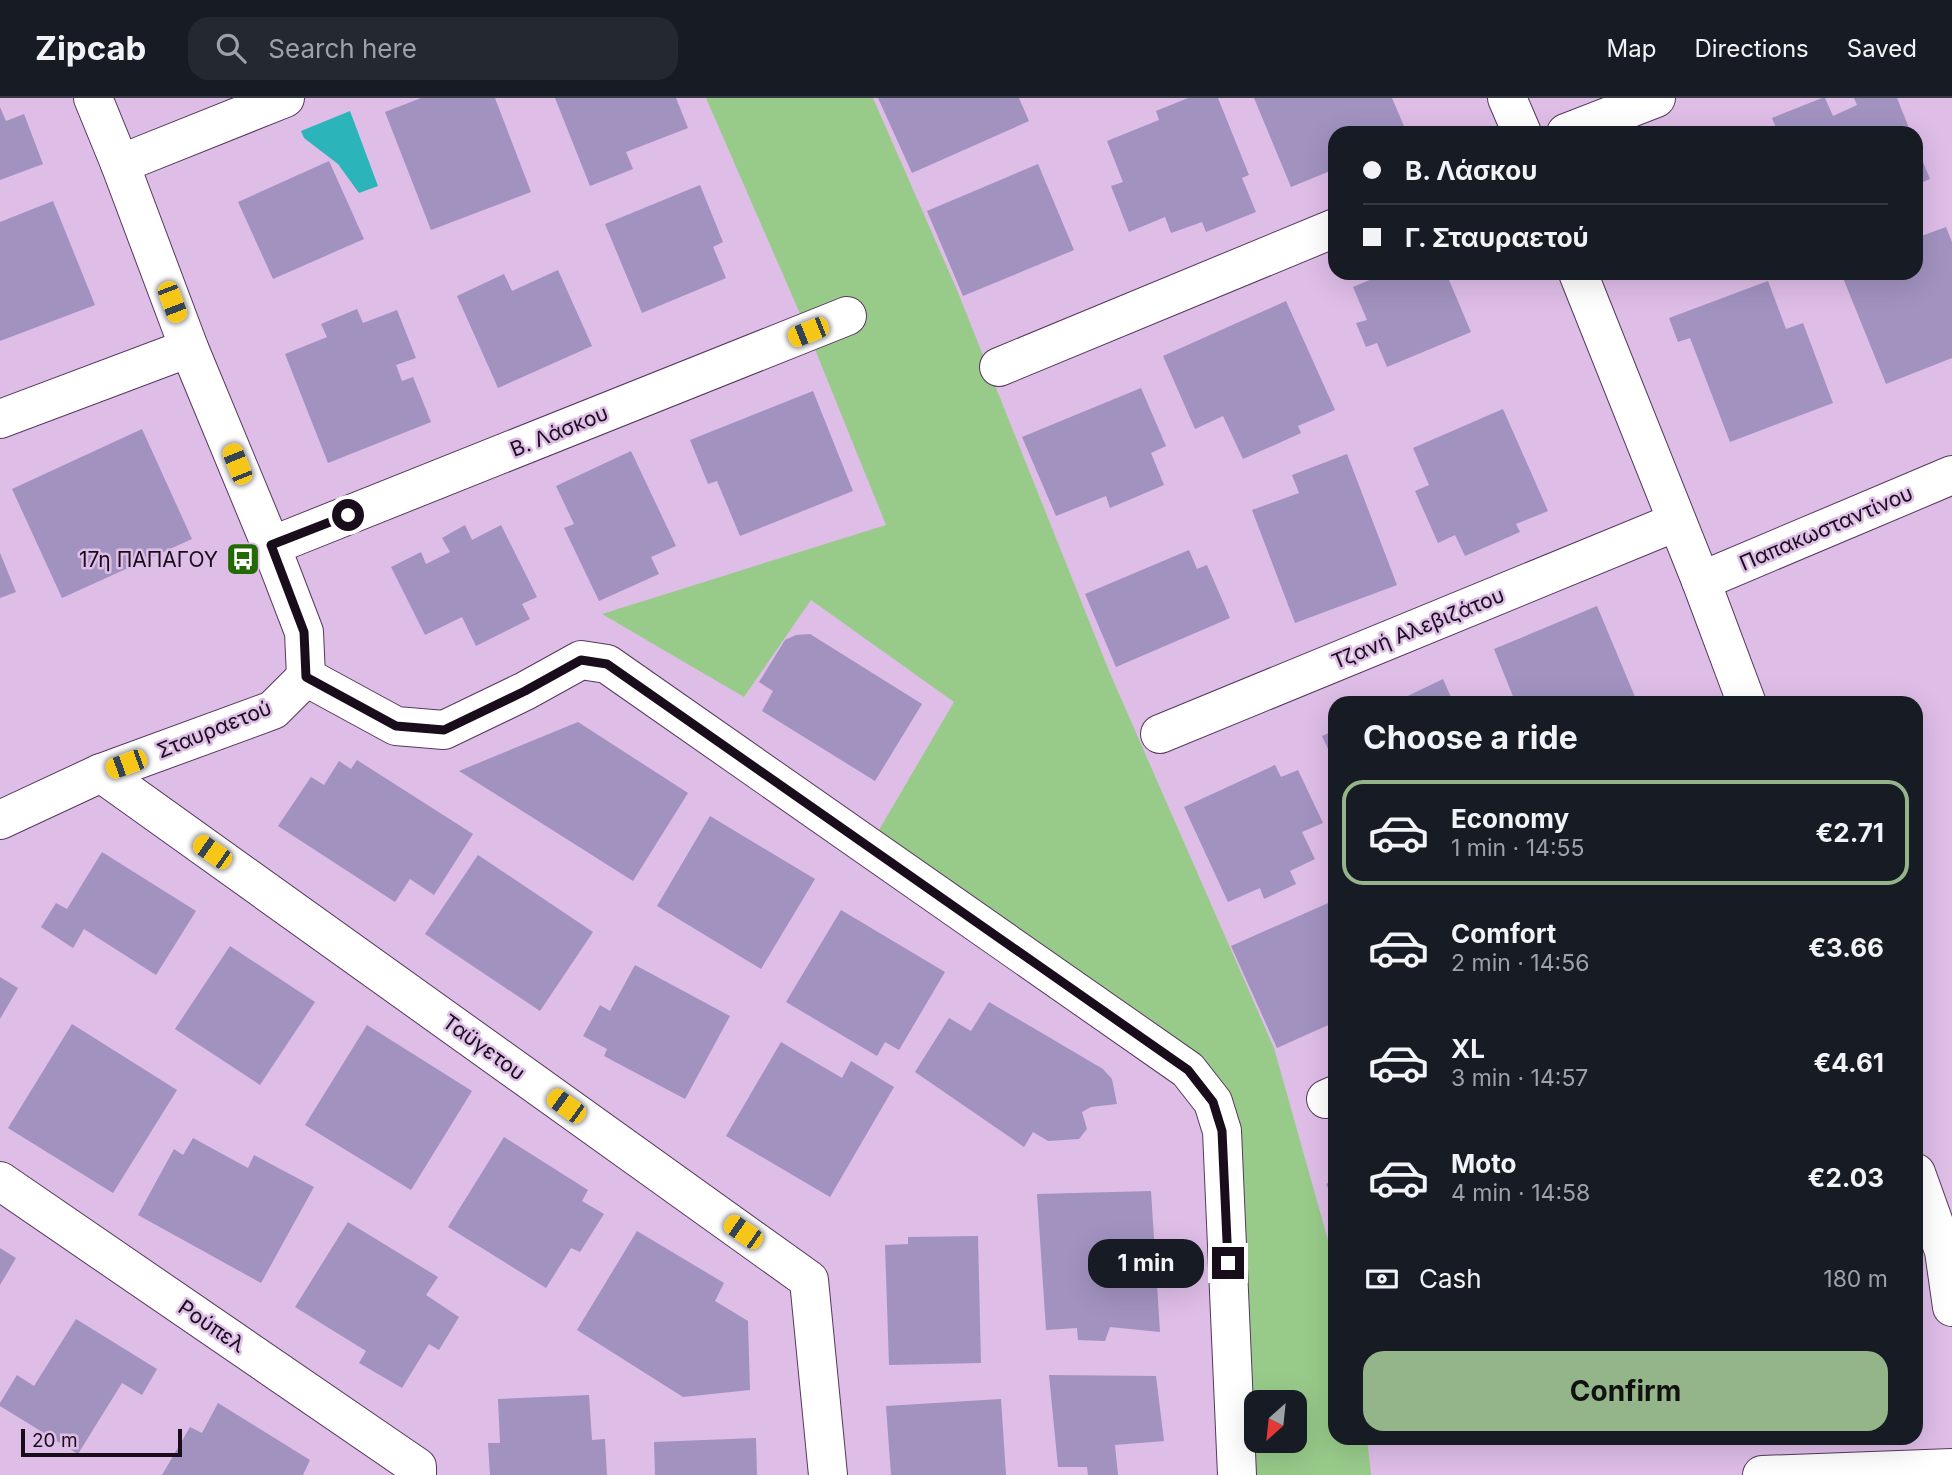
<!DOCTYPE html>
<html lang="en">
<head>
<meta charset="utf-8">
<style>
  body { margin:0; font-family:Inter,sans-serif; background:#242831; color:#f1f3f6; height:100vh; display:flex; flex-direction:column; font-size:26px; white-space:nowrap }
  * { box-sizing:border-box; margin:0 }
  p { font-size:23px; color:#9ea1a6 }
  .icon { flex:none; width:38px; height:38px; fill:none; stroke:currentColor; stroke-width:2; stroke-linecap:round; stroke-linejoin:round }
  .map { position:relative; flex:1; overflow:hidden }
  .panel { position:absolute; left:1328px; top:598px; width:595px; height:749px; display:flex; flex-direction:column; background:#171b24; border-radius:21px; box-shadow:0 7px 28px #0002 }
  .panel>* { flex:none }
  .banner { position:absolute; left:1328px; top:28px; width:595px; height:154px; border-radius:21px; box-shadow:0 7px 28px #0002; display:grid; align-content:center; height:154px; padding:0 35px; background:#171b24 }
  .needle { width:46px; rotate:207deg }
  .controls { position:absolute; left:1244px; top:1292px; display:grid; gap:14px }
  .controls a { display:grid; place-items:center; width:63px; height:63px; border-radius:14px; background:#171b24; box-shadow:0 7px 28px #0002; font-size:35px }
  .scale { position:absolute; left:21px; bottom:18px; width:161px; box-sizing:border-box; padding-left:7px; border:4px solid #190d1c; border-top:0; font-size:19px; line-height:24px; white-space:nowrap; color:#190d1c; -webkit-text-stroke:5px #debde7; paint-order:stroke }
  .end { position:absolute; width:32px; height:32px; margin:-16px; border:9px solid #190d1c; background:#fff; box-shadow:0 0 0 4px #fff }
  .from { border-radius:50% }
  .bubble { position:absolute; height:49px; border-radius:21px; background:#171b24; box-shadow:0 7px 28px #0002; font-size:23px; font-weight:700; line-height:49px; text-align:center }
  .car { position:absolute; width:21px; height:42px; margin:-21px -10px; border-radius:9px; box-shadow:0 0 5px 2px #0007; background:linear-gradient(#f5c518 24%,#345 0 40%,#f5c518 0 76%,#345 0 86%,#f5c518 0) }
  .banner b { display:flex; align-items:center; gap:24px; height:66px; font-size:26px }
  .banner b+b { border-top:2px solid #363941 }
  .banner i { width:18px; height:18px; background:#f1f3f6 }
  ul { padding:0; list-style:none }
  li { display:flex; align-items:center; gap:21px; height:105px; margin:0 14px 10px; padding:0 21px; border:4px solid transparent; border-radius:21px }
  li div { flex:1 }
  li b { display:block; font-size:26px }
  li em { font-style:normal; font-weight:700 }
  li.selected { border-color:#94b589 }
  li>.icon { width:63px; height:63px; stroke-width:1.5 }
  h2 { padding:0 35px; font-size:32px; line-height:84px }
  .pay { display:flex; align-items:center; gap:18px; height:77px; padding:0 35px; font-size:26px }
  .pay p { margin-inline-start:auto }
  .button { display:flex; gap:14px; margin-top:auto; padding:14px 35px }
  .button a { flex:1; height:80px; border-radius:21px; background:#94b589; color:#111; font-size:28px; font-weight:700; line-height:80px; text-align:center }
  header { display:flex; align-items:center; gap:42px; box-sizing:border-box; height:98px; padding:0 35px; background:#171b24; border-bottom:2px solid #363941 }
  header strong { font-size:33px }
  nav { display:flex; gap:38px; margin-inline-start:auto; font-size:24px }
  .search { width:490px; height:63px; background:#242831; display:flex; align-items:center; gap:18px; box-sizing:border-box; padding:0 24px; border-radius:21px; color:#9ea1a6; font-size:26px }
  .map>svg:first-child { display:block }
  .green { fill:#98cb8a; fill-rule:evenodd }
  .water { fill:#2bb4ba }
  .building { fill:#a192c0 }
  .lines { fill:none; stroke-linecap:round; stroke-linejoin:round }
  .minor-casing { stroke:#56395d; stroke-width:40 }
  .minor { stroke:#fff; stroke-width:38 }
  .route { stroke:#190d1c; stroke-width:9 }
  .labels { text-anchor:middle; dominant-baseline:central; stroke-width:5; stroke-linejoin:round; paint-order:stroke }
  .street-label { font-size:21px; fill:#190d1c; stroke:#debde7 }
  .poi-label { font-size:21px; fill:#190d1c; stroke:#debde7; text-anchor:end }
</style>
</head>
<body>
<header>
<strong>Zipcab</strong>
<div class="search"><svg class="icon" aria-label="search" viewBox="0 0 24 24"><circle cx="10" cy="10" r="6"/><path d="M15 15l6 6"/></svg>Search here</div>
<nav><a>Map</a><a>Directions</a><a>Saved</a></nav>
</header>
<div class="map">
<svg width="1952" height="1377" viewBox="0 0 1952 1377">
  <rect width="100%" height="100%" fill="#debde7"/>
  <!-- green -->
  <path class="green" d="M 706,0 L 873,0 L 957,192 L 1109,573 L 1274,950 L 1335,1167 L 1335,1340 L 1367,1341 L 1371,1377 L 1237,1377 L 1222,1033 L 1188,972 L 869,749 L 954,604 L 811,502 L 744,599 L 602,516 L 886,427 L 808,234 ZM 1256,1304 L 1295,1304 L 1295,1342 L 1256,1342 Z"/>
  <!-- water -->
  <path class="water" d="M 350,13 L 378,88 L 359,95 L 338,66 L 304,40 L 301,33 Z"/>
  <!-- building -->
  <g class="building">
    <path d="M 421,0 L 495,0 L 531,94 L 431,132 L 385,14 Z"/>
    <path d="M 555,0 L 676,0 L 688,30 L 626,54 L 633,71 L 590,88 Z"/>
    <path d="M 878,0 L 1019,0 L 1029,23 L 912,75 Z"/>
    <path d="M 1188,0 L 1218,0 L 1249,77 L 1242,80 L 1256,114 L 1206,134 L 1202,124 L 1171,135 L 1165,119 L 1129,134 L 1111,88 L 1123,84 L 1107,43 L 1159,22 L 1156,13 Z"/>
    <path d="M 1254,0 L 1392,0 L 1407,35 L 1335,35 L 1335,71 L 1291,89 Z"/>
    <path d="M 1822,0 L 1825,0 L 1833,18 L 1857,7 L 1854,0 L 1897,0 L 1911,35 L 1778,35 L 1772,20 Z"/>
    <path d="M 0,9 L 6,23 L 24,16 L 43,66 L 0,82 Z"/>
    <path d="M 1916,47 L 1930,81 L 1916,87 Z"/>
    <path d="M 329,63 L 364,141 L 273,181 L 238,104 Z"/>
    <path d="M 1038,66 L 1074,152 L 963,198 L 927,113 Z"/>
    <path d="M 700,87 L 723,144 L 713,149 L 726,180 L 642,215 L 605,126 Z"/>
    <path d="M 53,103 L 95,207 L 0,243 L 0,124 Z"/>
    <path d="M 1946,129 L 1952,144 L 1952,260 L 1886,286 L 1841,175 L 1882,175 L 1883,177 L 1889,175 L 1916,175 L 1916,140 Z"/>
    <path d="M 558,172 L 592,248 L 498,290 L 457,198 L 504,176 L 512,193 Z"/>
    <path d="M 1386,175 L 1446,175 L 1471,234 L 1387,269 L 1377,245 L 1366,249 L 1356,225 L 1367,222 L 1353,189 Z"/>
    <path d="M 1768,183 L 1786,231 L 1803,225 L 1833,305 L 1730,344 L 1690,240 L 1678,244 L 1669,220 Z"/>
    <path d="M 1286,203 L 1335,312 L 1298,328 L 1301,335 L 1243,361 L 1223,318 L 1195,331 L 1163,258 Z"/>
    <path d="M 357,211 L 363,225 L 397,212 L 416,260 L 396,267 L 402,283 L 413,279 L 431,324 L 328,365 L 285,256 L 327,239 L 321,226 Z"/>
    <path d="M 1141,290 L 1166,348 L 1151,355 L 1164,387 L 1110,410 L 1106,398 L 1056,418 L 1022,339 Z"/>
    <path d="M 813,293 L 853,393 L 740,438 L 717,383 L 708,386 L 690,342 Z"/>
    <path d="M 1503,311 L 1548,413 L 1516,426 L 1520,434 L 1465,458 L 1455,437 L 1438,445 L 1415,393 L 1429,387 L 1413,350 Z"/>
    <path d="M 142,331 L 192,441 L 62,500 L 12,391 Z"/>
    <path d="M 631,353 L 676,448 L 651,459 L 659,476 L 599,503 L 564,430 L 574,426 L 556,388 Z"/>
    <path d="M 1347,356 L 1397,487 L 1295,525 L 1252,412 L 1299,395 L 1292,377 Z"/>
    <path d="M 465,427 L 472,442 L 501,427 L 537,499 L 522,506 L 530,521 L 476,548 L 462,519 L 425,537 L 391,469 L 421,454 L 426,466 L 450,454 L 442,440 Z"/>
    <path d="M 1189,452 L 1197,471 L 1207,467 L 1230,520 L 1116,569 L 1085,496 Z"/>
    <path d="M 0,455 L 16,494 L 0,500 Z"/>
    <path d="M 1597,508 L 1638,606 L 1516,606 L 1494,551 Z"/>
    <path d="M 810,536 L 922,606 L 875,683 L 762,613 L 773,593 L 759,584 L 785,542 L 796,537 Z"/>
    <path d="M 1443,581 L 1454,606 L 1391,606 Z"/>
    <path d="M 578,624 L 688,695 L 633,783 L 459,673 Z"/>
    <path d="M 1335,632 L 1335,666 L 1322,638 Z"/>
    <path d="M 357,662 L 473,736 L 434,797 L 410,781 L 395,804 L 278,728 L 311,679 L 324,687 L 339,663 L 351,671 Z"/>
    <path d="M 1275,667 L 1281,679 L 1298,672 L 1323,725 L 1302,734 L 1315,761 L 1290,773 L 1296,786 L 1264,801 L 1260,790 L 1228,804 L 1184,709 Z"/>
    <path d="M 710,718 L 815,781 L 761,871 L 657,808 Z"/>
    <path d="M 102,754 L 196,813 L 156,877 L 84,831 L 73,850 L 41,829 L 56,805 L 67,811 Z"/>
    <path d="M 478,757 L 593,834 L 540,913 L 425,836 Z"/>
    <path d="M 1335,802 L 1335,924 L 1277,950 L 1231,848 Z"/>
    <path d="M 841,812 L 945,874 L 899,952 L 885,944 L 877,958 L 786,904 Z"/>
    <path d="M 230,848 L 315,904 L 260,987 L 175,931 Z"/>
    <path d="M 635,867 L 730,918 L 685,1001 L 604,958 L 607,951 L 583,938 L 600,907 L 610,913 Z"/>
    <path d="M 0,879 L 18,890 L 0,921 Z"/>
    <path d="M 989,904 L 1103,971 L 1112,981 L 1117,1006 L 1091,1009 L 1082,1014 L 1087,1031 L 1079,1041 L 1048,1043 L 1033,1034 L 1024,1049 L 915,974 L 949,920 L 971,933 Z"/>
    <path d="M 72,926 L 177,992 L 113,1095 L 8,1030 Z"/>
    <path d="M 367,927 L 472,993 L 411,1092 L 305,1027 Z"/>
    <path d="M 781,944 L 842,980 L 851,963 L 894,989 L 830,1099 L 726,1038 Z"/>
    <path d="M 504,1039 L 588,1092 L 582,1103 L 604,1116 L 580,1154 L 571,1150 L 546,1190 L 448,1129 Z"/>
    <path d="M 193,1040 L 248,1070 L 254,1057 L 314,1089 L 261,1185 L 138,1117 L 174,1051 L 183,1057 Z"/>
    <path d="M 1335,1081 L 1335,1105 L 1326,1086 Z"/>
    <path d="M 1151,1093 L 1160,1234 L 1110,1229 L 1105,1243 L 1078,1242 L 1077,1230 L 1046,1232 L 1037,1096 Z"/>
    <path d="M 348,1124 L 438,1179 L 426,1197 L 459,1219 L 439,1252 L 429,1246 L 402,1290 L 359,1265 L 366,1253 L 295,1209 Z"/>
    <path d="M 637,1133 L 724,1185 L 715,1203 L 748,1223 L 750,1292 L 683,1299 L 577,1232 Z"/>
    <path d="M 978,1138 L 981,1265 L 889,1267 L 885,1147 L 908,1146 L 908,1139 Z"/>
    <path d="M 0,1150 L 16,1160 L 0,1187 Z"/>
    <path d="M 76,1221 L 157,1271 L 142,1297 L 122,1285 L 78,1356 L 0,1308 L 0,1305 L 17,1277 L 34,1288 Z"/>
    <path d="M 1049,1277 L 1156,1278 L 1164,1343 L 1115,1347 L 1118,1377 L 1088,1377 L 1087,1369 L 1058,1369 Z"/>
    <path d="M 589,1297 L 592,1342 L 605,1341 L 607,1377 L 490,1377 L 488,1345 L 500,1345 L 498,1301 Z"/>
    <path d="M 1001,1301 L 1006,1377 L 891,1377 L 886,1308 Z"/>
    <path d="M 218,1305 L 310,1362 L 303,1377 L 162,1377 L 190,1329 L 202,1335 Z"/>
    <path d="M 756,1340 L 757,1377 L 655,1377 L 654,1344 Z"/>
    <path d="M 1380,1340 L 1421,1340 L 1421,1343 L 1380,1345 Z"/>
  </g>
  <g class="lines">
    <!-- minor casing -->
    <g class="minor-casing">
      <g id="minor">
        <path d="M 93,0 L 120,66 L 189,250 L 271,448 L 304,534 L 306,579"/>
        <path d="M 1507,0 L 1522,35"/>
        <path d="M 1566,35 L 1656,0"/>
        <path d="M 120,66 L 285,0"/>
        <path d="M 1578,175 L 1701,483 L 1747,606"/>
        <path d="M 999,269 L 1335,130"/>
        <path d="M 0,321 L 189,250"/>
        <path d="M 271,448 L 847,218"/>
        <path d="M 1701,483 L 1952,377"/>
        <path d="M 306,579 L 396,628 L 444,632 L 525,593 L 581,562 L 607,566 L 1188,972 L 1213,1004 L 1222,1033 L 1237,1377"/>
        <path d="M 1160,636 L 1676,424"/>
        <path d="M 101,675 L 809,1182 L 828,1377"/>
        <path d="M 0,722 L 101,675 L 273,612 L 306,579"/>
        <path d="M 1326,1001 L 1335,997"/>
        <path d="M 1916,1075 L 1944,1153 L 1952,1209"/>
        <path d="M 0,1083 L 417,1369 L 417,1377"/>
        <path d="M 1762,1377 L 1952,1370"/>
      </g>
    </g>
    <!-- minor -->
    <use href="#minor" class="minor"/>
  </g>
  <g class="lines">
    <!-- route -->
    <path class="route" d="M 348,417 L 271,447 L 304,534 L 306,579 L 396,628 L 444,632 L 525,593 L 581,562 L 607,566 L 1188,972 L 1213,1004 L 1222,1033 L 1228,1165"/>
  </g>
  <!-- icons -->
  <defs>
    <g id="bus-square" transform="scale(1.75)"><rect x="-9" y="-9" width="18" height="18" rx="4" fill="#226a03" stroke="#debde7"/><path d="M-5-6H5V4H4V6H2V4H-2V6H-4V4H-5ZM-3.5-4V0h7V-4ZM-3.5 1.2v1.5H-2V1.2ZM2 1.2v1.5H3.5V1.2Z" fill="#fff"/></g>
  </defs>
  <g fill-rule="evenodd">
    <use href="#bus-square" x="243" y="461"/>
  </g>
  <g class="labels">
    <!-- street labels -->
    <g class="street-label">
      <text transform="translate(559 333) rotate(-22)">Β. Λάσκου</text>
      <text transform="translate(1826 430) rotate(-23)">Παπακωσταντίνου</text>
      <text transform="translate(1418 530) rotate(-22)">Τζανή Αλεβιζάτου</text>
      <text transform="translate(214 631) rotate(-22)">Σταυραετού</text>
      <text transform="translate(484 949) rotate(36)">Ταϋγετου</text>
      <text transform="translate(212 1228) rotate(34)">Ρούπελ</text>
    </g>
    <!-- poi labels -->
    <g class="poi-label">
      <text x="218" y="461">17η ΠΑΠΑΓΟΥ</text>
    </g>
  </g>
</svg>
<div class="controls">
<a><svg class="needle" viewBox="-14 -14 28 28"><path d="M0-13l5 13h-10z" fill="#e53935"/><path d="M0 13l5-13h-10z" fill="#9ea1a6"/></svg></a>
</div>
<div class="scale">20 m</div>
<i class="end from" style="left:348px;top:417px"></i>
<i class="end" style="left:1228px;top:1165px"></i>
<div class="bubble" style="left:1088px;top:1141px;width:116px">1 min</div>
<i class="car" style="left:172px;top:204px;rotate:159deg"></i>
<i class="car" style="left:808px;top:234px;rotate:248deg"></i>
<i class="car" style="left:237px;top:366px;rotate:338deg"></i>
<i class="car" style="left:126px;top:666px;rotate:250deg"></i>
<i class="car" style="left:212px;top:754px;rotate:305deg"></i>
<i class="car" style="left:566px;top:1008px;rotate:306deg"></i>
<i class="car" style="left:743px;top:1134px;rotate:305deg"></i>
<div class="banner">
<b><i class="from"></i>Β. Λάσκου</b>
<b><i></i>Γ. Σταυραετού</b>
</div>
<section class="panel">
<h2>Choose a ride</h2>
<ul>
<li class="selected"><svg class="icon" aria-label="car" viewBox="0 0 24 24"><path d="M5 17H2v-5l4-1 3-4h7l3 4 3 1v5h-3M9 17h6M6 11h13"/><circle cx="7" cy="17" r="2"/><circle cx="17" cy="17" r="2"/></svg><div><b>Economy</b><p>1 min · 14:55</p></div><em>€2.71</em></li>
<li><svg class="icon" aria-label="car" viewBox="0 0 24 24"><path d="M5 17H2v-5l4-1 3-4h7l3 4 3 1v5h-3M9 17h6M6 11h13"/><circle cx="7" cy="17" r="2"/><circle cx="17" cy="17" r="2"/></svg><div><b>Comfort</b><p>2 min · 14:56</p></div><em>€3.66</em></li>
<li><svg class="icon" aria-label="car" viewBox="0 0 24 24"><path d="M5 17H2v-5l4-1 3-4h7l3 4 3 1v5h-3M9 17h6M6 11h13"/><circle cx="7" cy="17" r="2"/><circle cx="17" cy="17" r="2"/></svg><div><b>XL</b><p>3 min · 14:57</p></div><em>€4.61</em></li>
<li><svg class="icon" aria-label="car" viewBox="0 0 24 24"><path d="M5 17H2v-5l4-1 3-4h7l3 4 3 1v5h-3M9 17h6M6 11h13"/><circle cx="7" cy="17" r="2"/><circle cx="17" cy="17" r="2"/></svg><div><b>Moto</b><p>4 min · 14:58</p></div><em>€2.03</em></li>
</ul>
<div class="pay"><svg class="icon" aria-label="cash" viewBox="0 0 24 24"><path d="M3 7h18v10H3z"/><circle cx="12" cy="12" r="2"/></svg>Cash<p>180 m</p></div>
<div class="button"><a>Confirm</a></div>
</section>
</div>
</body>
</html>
